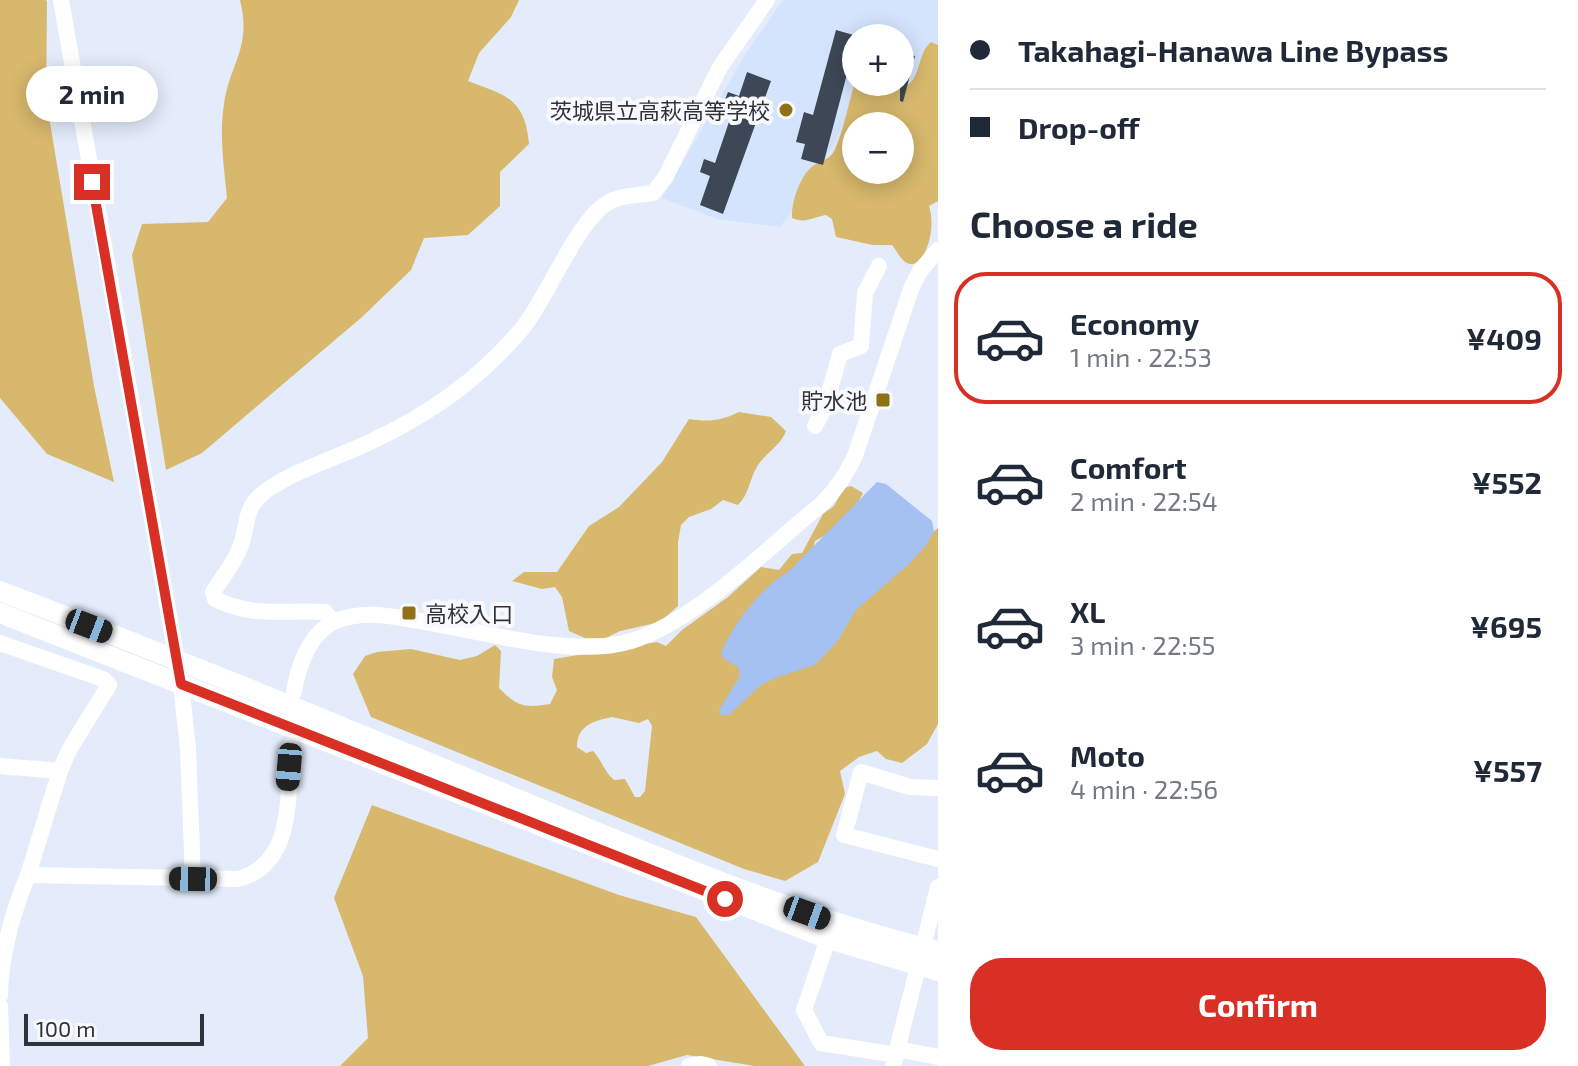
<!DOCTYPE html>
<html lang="en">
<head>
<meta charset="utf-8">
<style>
  body { margin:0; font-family:"Exo 2","Noto Sans JP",sans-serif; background:#f6f6f7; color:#1f2937; height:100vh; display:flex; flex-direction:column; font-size:30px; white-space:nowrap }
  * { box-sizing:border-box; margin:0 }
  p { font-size:26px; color:#747a83 }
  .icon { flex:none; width:44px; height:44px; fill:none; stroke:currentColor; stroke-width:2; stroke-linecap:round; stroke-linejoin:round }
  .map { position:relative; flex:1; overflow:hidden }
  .details { display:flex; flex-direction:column; background:#fff; width:640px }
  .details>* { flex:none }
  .hud { display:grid; align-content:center; height:176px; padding:0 32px; background:#fff }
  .tools { position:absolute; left:842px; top:24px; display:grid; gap:16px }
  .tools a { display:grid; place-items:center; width:72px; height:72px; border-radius:50%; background:#fff; box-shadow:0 4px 20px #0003; font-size:40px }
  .scale { position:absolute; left:24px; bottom:20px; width:180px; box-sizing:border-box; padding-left:8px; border:4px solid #2e3239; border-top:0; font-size:22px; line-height:28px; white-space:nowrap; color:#2e3239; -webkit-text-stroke:6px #f7f9fd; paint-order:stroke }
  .end { position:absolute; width:36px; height:36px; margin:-18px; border:10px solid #d93025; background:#fff; box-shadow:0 0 0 4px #fff }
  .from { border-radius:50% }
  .bubble { position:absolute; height:56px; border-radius:28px; background:#fff; box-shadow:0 4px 20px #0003; font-size:26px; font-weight:700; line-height:56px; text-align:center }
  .car { position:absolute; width:24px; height:48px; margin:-24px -12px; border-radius:10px; box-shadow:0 0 6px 2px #0007; background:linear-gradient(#222 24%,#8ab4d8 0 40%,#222 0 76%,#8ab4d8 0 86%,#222 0) }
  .hud b { display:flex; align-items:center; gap:28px; height:76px; font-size:30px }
  .hud b+b { border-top:2px solid #e0e1e3 }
  .hud i { width:20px; height:20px; background:#1f2937 }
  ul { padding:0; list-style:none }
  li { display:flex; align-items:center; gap:24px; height:132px; margin:0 16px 12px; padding:0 16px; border:4px solid transparent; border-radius:32px }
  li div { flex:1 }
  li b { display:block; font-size:30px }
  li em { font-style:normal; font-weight:700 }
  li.selected { border-color:#d93025 }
  li>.icon { width:72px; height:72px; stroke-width:1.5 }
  h2 { padding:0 32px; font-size:36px; line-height:96px }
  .action { display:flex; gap:16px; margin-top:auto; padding:16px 32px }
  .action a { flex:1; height:92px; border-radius:32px; background:#d93025; color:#fff; font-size:32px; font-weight:700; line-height:92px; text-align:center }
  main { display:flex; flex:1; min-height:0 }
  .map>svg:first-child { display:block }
  .built { fill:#d5e4fd; fill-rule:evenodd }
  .green { fill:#d7b86c; fill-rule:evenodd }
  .water { fill:#a5c1f2 }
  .building { fill:#3e4756 }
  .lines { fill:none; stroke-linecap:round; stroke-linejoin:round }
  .minor { stroke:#fff; stroke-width:16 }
  .major { stroke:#fff; stroke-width:20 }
  .route { stroke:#d93025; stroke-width:10 }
  .poi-dot { fill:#8f7116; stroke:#f7f9fd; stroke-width:3 }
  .labels { text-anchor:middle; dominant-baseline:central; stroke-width:8; stroke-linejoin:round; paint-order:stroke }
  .poi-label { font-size:22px; fill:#2e3239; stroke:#f7f9fd; text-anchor:end }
</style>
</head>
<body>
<main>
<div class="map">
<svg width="938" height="1066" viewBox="0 0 938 1066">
  <rect width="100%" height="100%" fill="#e4ecfb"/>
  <!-- built -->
  <path class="built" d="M 783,0 L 938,0 L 938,53 L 900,94 L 847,115 L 815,180 L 780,227 L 717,219 L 662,198 L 746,53 ZM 856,38 L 900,38 L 900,82 L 856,82 Z"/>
  <!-- green -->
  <g class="green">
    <path d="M 0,0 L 46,0 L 47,2 L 46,99 L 94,386 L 114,482 L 47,454 L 0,398 Z"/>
    <path d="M 240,0 L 519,0 L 511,17 L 479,53 L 468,81 C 505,95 525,98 529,144 L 500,172 L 500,206 L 468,235 L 424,238 L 411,270 L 362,317 L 202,453 L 166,470 L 132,255 L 142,224 L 208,222 L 227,198 C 224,167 219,136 224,104 C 230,62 252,48 240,0 Z"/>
    <path d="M 931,42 L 938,45 L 938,201 L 929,206 C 938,233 921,276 904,261 C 900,258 896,250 892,245 L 873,245 L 836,237 L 832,219 L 826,215 C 813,217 805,224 792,218 C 791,203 800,175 813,166 C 823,159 831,160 836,147 C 844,128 848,105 854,86 L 863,82 L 909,84 C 921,74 918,53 931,42 ZM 856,126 L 900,126 L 900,170 L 856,170 Z"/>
    <path d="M 739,412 L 771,417 L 786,431 C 781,445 766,453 758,465 C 749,479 750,493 738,505 L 723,500 L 711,509 L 689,517 L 681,525 L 678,542 L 678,606 L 660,622 L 620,631 L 606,638 L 585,638 L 569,631 L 562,597 L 555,587 L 542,589 L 512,581 L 524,572 L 557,572 L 589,526 L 619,507 L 662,462 L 689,419 C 708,422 721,421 739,412 Z"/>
    <path d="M 851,486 L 863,493 L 848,522 L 815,541 L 813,549 L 932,533 L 938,528 L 938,724 L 927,744 L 902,763 L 886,759 L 877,751 L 859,757 L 840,771 L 845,794 L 818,862 L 785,881 L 744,869 L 371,717 L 353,674 L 365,656 L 377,652 L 411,649 L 460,660 L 477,656 L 495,645 L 501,651 L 499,688 C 518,707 524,708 550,704 L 557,690 L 552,677 L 554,659 L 657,642 L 666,646 L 682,630 L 728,597 L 761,567 L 779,570 L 792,554 L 802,553 L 823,514 L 834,506 L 844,488 ZM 612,717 L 639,723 L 648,719 L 652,726 L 645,791 L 640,797 L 635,797 L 625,779 L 614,780 C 604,771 602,761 593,751 L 586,753 L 577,747 C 577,725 594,721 612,717 Z"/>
    <path d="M 372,805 L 619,895 L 696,917 L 805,1066 L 755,1066 L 687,1055 L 648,1066 L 340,1066 L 368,1038 L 363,976 L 334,898 Z"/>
  </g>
  <!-- water -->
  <path class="water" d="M 877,482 L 886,484 L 932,521 L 934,532 L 925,547 L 908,565 L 856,610 L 837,642 L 815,665 L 775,678 L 761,685 L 729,715 L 720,715 L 719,710 L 740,676 L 738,667 L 724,659 L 721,654 C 730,628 763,585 787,573 Z"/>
  <!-- building -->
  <g class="building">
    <path d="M 836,30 L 857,36 L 823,165 L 801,159 L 805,144 L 796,142 L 804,112 L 813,115 Z"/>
    <path d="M 900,52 L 915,56 L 903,102 L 900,101 Z"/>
    <path d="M 747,72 L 771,81 L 723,214 L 700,205 L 710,176 L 700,172 L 704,159 L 715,163 L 731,116 L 720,112 L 728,92 L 739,96 Z"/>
  </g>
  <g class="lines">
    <!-- minor -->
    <g class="minor">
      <path d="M 61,0 L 181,684 L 188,749 L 193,879"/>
      <path d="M 815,426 L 825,407 L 840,354 L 861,346 L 865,293 L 879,266"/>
      <path d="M 333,622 L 325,612 C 283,609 257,619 215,599 L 213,592 C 223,576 235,563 241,545 C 247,529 245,513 256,500 C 276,476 340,457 370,442 C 430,414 478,380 521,330 C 546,302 578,216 611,201 C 622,195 640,195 653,193 L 665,178 L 720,67 L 767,0"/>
      <path d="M 0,643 L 103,679 L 109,685 L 69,750 L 60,771 L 28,875"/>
      <path d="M 294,692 C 298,666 310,632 336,621 C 363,610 392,616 420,621 C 482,631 572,659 631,641 C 696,621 765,550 818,507 C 835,492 845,476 855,456 L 911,289 L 920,271 L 938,250"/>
      <path d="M 0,766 L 60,771"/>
      <path d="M 938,788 L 910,787 L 861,772 L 844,835 L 938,859"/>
      <path d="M 828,939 L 804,1010 L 821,1043 L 897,1055"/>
      <path d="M 0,995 C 1,952 12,914 28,875 L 238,879 C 296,864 287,793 291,745"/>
      <path d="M 0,1006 L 2,1066"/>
      <path d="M 897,1049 L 938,1057"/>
      <path d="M 689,1066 L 701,1064 L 709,1066"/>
      <path d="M 893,1066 L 938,887"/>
    </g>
    <!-- major -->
    <g class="major">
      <path d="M 0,591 C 174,657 345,728 517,799 C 655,856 793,916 938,951"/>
      <path d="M 0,613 L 828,939 L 938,971"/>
    </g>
  </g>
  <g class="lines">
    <!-- route -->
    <path class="route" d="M 92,182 L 181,684 L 725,899"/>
  </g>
  <!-- markers -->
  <g class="poi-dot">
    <circle cx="786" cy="110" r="8"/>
    <rect x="875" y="392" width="16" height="16" rx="4"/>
    <rect x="401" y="605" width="16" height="16" rx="4"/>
  </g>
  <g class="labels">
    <!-- poi labels -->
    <g class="poi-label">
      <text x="770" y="110">茨城県立高萩高等学校</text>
      <text x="867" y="400">貯水池</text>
      <text x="425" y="613" text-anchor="start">高校入口</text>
    </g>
  </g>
</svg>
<div class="tools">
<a>+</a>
<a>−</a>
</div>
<div class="scale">100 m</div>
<i class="end from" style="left:725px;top:899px"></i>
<i class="end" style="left:92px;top:182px"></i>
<div class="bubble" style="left:26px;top:66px;width:132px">2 min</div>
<i class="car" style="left:89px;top:626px;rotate:111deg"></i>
<i class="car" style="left:289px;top:767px;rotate:185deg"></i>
<i class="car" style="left:193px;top:879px;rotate:271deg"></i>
<i class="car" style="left:807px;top:913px;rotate:110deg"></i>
</div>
<section class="details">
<div class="hud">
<b><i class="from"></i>Takahagi-Hanawa Line Bypass</b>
<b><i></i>Drop-off</b>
</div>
<h2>Choose a ride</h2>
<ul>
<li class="selected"><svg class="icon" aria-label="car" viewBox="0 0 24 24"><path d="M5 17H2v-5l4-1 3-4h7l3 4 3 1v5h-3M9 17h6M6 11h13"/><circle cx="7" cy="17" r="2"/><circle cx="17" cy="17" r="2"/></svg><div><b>Economy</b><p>1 min · 22:53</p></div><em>¥409</em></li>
<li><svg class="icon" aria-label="car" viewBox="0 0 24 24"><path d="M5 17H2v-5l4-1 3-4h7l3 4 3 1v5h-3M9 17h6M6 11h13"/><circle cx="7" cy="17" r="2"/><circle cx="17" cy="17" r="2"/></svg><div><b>Comfort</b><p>2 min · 22:54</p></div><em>¥552</em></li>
<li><svg class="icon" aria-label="car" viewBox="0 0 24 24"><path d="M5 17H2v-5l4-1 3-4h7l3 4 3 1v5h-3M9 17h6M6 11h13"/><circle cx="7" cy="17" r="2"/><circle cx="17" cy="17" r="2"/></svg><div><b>XL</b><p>3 min · 22:55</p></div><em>¥695</em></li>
<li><svg class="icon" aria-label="car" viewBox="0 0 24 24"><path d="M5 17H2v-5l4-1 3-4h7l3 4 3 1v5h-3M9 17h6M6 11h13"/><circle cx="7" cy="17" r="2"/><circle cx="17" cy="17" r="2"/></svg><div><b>Moto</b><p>4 min · 22:56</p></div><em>¥557</em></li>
</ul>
<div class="action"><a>Confirm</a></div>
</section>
</main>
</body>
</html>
